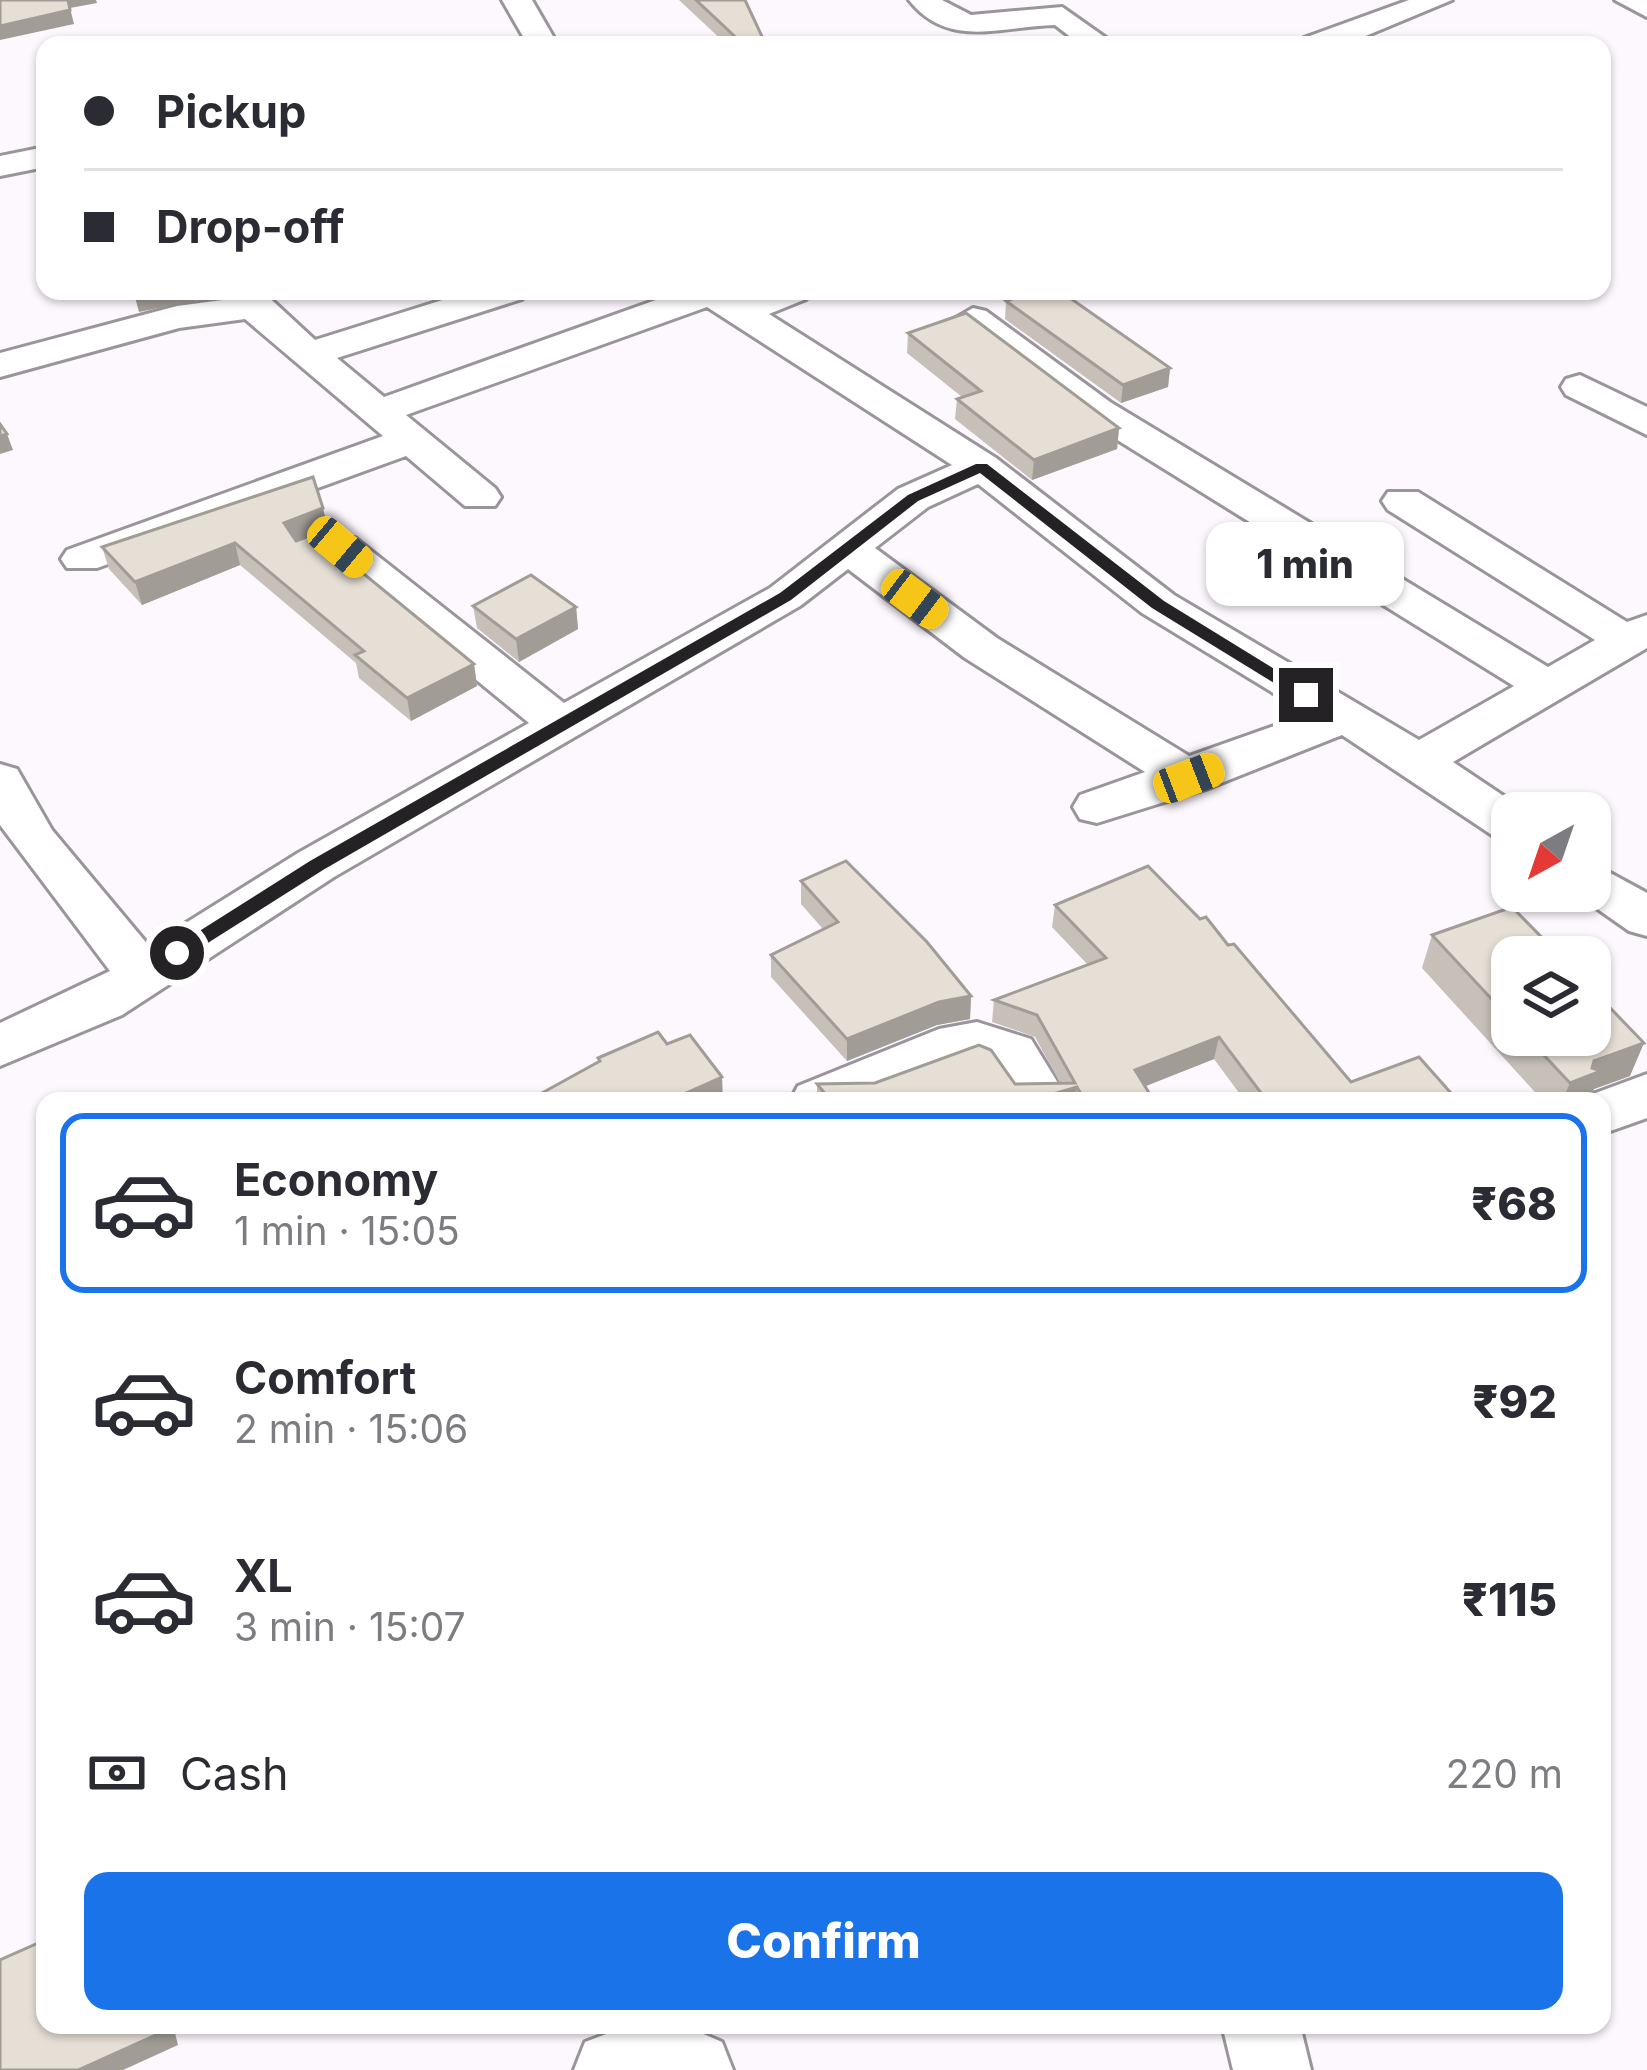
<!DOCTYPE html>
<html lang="en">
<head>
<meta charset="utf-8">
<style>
  body { margin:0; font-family:Inter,sans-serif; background:#f2f2f3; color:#2b2b33; height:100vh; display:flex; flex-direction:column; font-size:45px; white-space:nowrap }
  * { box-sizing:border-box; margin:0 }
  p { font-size:39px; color:#7c7c81 }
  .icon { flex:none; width:66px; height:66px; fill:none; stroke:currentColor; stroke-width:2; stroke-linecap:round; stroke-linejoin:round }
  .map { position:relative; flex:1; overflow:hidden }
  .side { position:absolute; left:36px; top:1092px; width:1575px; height:942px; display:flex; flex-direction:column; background:#fff; border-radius:24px; box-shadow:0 3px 9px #0004 }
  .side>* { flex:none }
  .guide { position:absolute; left:36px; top:36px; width:1575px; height:264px; border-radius:24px; box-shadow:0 3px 9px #0004; display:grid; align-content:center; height:264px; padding:0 48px; background:#fff }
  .needle { width:78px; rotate:220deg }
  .controls { position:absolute; left:1491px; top:792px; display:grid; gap:24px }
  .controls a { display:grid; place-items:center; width:120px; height:120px; border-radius:24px; background:#fff; box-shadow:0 3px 9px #0004; font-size:60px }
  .end { position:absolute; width:54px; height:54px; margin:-27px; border:15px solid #252226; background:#fff; box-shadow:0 0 0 6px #fff }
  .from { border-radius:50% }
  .bubble { position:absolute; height:84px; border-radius:24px; background:#fff; box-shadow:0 3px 9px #0004; font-size:39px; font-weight:800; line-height:84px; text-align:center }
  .car { position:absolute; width:36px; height:72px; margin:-36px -18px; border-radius:15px; box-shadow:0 0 9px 3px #0007; background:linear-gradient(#f5c518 24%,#345 0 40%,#f5c518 0 76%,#345 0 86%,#f5c518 0) }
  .guide b { display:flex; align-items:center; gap:42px; height:114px; font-size:45px }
  .guide b+b { border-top:3px solid #e1e1e2 }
  .guide i { width:30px; height:30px; background:#2b2b33 }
  ul { padding:21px 0 0; list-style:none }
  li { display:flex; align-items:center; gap:36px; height:180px; margin:0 24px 18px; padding:0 24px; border:6px solid transparent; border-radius:24px }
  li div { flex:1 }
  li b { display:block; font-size:45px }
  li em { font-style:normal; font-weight:800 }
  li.selected { border-color:#1a73e8 }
  li>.icon { width:108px; height:108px; stroke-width:1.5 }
  .pay { display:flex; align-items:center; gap:30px; height:132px; padding:0 48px; font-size:45px }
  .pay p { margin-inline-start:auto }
  .cta { display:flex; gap:24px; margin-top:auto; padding:24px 48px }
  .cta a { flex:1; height:138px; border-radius:24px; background:#1a73e8; color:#fff; font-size:48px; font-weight:800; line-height:138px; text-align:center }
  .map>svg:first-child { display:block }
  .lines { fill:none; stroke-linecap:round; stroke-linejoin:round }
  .minor-casing { stroke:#9b949c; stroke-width:6 }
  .minor { fill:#fff; fill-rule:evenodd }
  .wall { fill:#c6c0b8 }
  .shaded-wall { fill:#a19c96 }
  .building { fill:#e6dfd6; stroke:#a19c96; stroke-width:3 }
  .route { fill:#252226 }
</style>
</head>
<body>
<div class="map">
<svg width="1647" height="2070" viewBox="0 0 1647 2070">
  <rect width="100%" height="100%" fill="#fdf7fe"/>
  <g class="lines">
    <!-- minor casing -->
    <g class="minor-casing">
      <g id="minor">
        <path d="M 502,0 L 532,0 L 558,45 L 528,45 Z"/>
        <path d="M 909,0 L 942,0 L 971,15 L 1062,7 L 1116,45 L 1081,45 L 1055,25 C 1002,26 948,50 909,0 Z"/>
        <path d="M 1409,0 L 1452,0 L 1344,45 L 1300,45 L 1304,38 Z"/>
        <path d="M 1615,0 L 1647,0 L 1647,17 Z"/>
        <path d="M 45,147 L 45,167 L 0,176 L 0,156 Z"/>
        <path d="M 226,291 L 262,291 L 315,340 L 471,291 L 527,291 L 522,299 L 337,358 L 384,397 L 681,291 L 733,291 L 744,298 L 761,291 L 811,291 L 806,299 L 769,314 L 996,458 L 1174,595 L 1419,740 L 1514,686 L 1082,418 L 954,319 L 973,308 L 986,311 L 1110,402 L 1548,667 L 1595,640 L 1388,510 L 1382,501 L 1388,492 L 1418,492 L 1627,622 L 1647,615 L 1647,648 L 1453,762 L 1529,813 L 1512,813 L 1512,842 L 1495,837 L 1342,735 L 1206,789 L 1097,823 L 1080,819 L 1073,807 L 1080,795 L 1145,772 L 965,658 L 848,569 L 800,606 L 334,877 L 122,1015 L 0,1066 L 0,1023 L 110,971 L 0,825 L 0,764 L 17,769 L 52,830 L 149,946 L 298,853 L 529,723 L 325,556 L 319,547 L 325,538 L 355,538 L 564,703 L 770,588 L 898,489 L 952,465 L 707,307 L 406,415 L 495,488 L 501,497 L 495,506 L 465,506 L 406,456 L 97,568 L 67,568 L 61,559 L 67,550 L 383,436 L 245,319 L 179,328 L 0,377 L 0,353 L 177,306 L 230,299 ZM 978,484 L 1142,613 L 1308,714 L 1189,756 L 997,638 L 875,548 L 928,507 Z"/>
        <path d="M 1580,375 L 1647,407 L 1647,435 L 1566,395 L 1561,387 L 1566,379 Z"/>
        <path d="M 1590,862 L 1647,893 L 1647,936 L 1629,931 L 1572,891 L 1590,891 Z"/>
        <path d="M 977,1022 L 1031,1039 L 1069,1101 L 1013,1101 L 992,1068 L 977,1062 L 873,1101 L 790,1101 L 798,1086 L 939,1029 Z"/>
        <path d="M 1647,1074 L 1647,1118 L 1602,1134 L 1602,1101 L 1582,1098 Z"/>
        <path d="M 630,2025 L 683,2025 L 722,2042 L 733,2070 L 574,2070 L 585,2042 Z"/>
        <path d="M 1222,2025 L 1300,2025 L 1311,2070 L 1233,2070 Z"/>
      </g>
    </g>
    <!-- minor -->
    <use href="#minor" class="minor"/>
  </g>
  <!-- wall -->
  <g class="wall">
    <path d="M 679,0 L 745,0 L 766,45 L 727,45 Z"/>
    <path d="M 1006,301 L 1170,368 L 1168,387 L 1121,403 L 1005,319 Z"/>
    <path d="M 908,333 L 1119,428 L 1117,449 L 1032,480 L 955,419 L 957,399 L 962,397 L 907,353 Z"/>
    <path d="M 323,508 L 328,530 L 316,535 L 474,664 L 477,686 L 411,721 L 359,678 L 356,663 L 240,565 L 142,605 L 109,569 L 102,547 Z"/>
    <path d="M 473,606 L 576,607 L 578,629 L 519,662 L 477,628 Z"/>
    <path d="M 801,881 L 971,996 L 970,1019 L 937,1025 L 847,1061 L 771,977 L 771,955 L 823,929 L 801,904 Z"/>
    <path d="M 1055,905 L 1200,919 L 1228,945 L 1351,1082 L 1458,1101 L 1245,1101 L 1214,1059 L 1145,1086 L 1154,1101 L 817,1101 L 817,1084 L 1060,1083 L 1035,1037 L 992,1022 L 994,1000 L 1088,965 L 1052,927 Z"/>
    <path d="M 1432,935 L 1512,957 L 1512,1035 L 1590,1035 L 1630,1076 L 1594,1089 L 1589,1101 L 1543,1101 L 1422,968 Z"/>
  </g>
  <!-- shaded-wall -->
  <g class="shaded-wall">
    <path d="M 68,0 L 96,0 L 97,3 L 70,8 L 74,24 L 0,40 L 0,26 Z"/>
    <path d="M 165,291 L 224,291 L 223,295 L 139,312 L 135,297 Z"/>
    <path d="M 1170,368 L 1168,387 L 1121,403 L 1123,385 Z"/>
    <path d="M 1119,428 L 1117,449 L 1032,480 L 1034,460 Z"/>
    <path d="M 7,434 L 13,450 L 0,454 L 0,436 Z"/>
    <path d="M 323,508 L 328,530 L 289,546 L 284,523 Z"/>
    <path d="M 235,543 L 240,565 L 142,605 L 135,582 Z"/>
    <path d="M 576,607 L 578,629 L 519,662 L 516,639 Z"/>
    <path d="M 474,664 L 477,686 L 411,721 L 407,698 Z"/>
    <path d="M 971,996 L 970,1019 L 937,1025 L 847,1061 L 847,1039 L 939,1002 Z"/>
    <path d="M 1219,1037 L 1214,1059 L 1131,1092 L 1135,1070 Z"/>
    <path d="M 1644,1043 L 1630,1076 L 1594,1089 L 1589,1101 L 1562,1101 L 1570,1083 L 1594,1061 Z"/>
    <path d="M 722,1077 L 723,1100 L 720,1101 L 668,1101 Z"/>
    <path d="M 1077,1087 L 1075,1101 L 1029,1101 Z"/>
    <path d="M 165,2025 L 173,2025 L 178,2045 L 123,2070 L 78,2070 Z"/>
  </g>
  <!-- building -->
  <g class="building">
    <path d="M 0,0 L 68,0 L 70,10 L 0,26 Z"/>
    <path d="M 696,0 L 745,0 L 766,45 L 744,45 Z"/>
    <path d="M 132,291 L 165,291 L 135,297 Z"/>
    <path d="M 1036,291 L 1060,291 L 1170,368 L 1123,385 L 1006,301 Z"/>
    <path d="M 966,313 L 1119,428 L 1034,460 L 957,399 L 981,391 L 908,333 Z"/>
    <path d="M 0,424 L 7,434 L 0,436 Z"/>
    <path d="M 313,477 L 323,508 L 284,523 L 296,541 L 315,534 L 474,664 L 407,698 L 355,655 L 364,651 L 235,543 L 135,582 L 102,547 Z"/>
    <path d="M 531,575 L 576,607 L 516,639 L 473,606 Z"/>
    <path d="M 846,861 L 927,942 L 971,996 L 939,1002 L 847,1039 L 771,955 L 838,922 L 801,881 Z"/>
    <path d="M 1148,866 L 1200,919 L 1206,917 L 1228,945 L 1234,944 L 1351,1082 L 1419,1057 L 1458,1101 L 1267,1101 L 1219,1037 L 1135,1070 L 1154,1101 L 1085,1101 L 1077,1087 L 1029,1101 L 831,1101 L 817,1084 L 875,1083 L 979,1045 L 991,1050 L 1015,1084 L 1075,1083 L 1037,1015 L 994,1000 L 1106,958 L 1055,905 Z"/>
    <path d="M 1512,907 L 1561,957 L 1512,957 L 1512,1021 L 1432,935 Z"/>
    <path d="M 1590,987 L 1644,1043 L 1594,1061 L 1592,1068 L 1601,1071 L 1570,1083 L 1525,1035 L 1590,1035 Z"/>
    <path d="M 658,1032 L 667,1044 L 690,1035 L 722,1077 L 668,1101 L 533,1101 L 531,1099 L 600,1061 L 598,1058 Z"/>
    <path d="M 45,1940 L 45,2025 L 165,2025 L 167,2030 L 78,2070 L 0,2070 L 0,1960 Z"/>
  </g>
  <!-- route -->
  <path class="route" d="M 976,464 L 987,464 L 1164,601 L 1312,692 L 1312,699 L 1300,699 L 1152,608 L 980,473 L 918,501 L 791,600 L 323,870 L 184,958 L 171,958 L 171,949 L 310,861 L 780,593 L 908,495 Z"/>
</svg>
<div class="controls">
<a><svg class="needle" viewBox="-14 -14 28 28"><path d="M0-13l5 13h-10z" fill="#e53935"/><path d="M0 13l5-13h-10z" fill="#7c7c81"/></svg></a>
<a><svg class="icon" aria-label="layers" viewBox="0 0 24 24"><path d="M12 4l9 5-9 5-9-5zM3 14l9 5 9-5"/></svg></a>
</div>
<i class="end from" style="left:177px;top:953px"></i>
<i class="end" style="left:1306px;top:695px"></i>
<div class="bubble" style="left:1206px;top:522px;width:198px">1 min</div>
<i class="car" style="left:340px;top:547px;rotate:130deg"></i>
<i class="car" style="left:915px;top:599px;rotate:127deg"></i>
<i class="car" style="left:1189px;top:778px;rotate:69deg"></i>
<div class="guide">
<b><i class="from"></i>Pickup</b>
<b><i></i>Drop-off</b>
</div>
<section class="side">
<ul>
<li class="selected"><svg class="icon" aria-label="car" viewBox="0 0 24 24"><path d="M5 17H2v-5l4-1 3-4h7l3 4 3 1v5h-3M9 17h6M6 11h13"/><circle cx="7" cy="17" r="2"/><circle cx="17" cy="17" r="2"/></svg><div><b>Economy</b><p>1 min · 15:05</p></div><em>₹68</em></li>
<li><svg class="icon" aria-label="car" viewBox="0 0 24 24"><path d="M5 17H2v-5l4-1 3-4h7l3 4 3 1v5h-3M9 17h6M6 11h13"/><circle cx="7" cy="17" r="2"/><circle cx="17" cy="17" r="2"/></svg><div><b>Comfort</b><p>2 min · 15:06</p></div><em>₹92</em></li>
<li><svg class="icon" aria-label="car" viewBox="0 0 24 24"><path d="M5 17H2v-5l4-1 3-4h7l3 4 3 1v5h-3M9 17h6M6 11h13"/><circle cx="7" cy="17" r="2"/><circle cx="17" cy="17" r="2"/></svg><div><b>XL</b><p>3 min · 15:07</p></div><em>₹115</em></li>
</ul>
<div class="pay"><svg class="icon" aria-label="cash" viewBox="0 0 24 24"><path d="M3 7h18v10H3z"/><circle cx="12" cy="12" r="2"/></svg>Cash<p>220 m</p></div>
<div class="cta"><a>Confirm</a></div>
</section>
</div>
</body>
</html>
